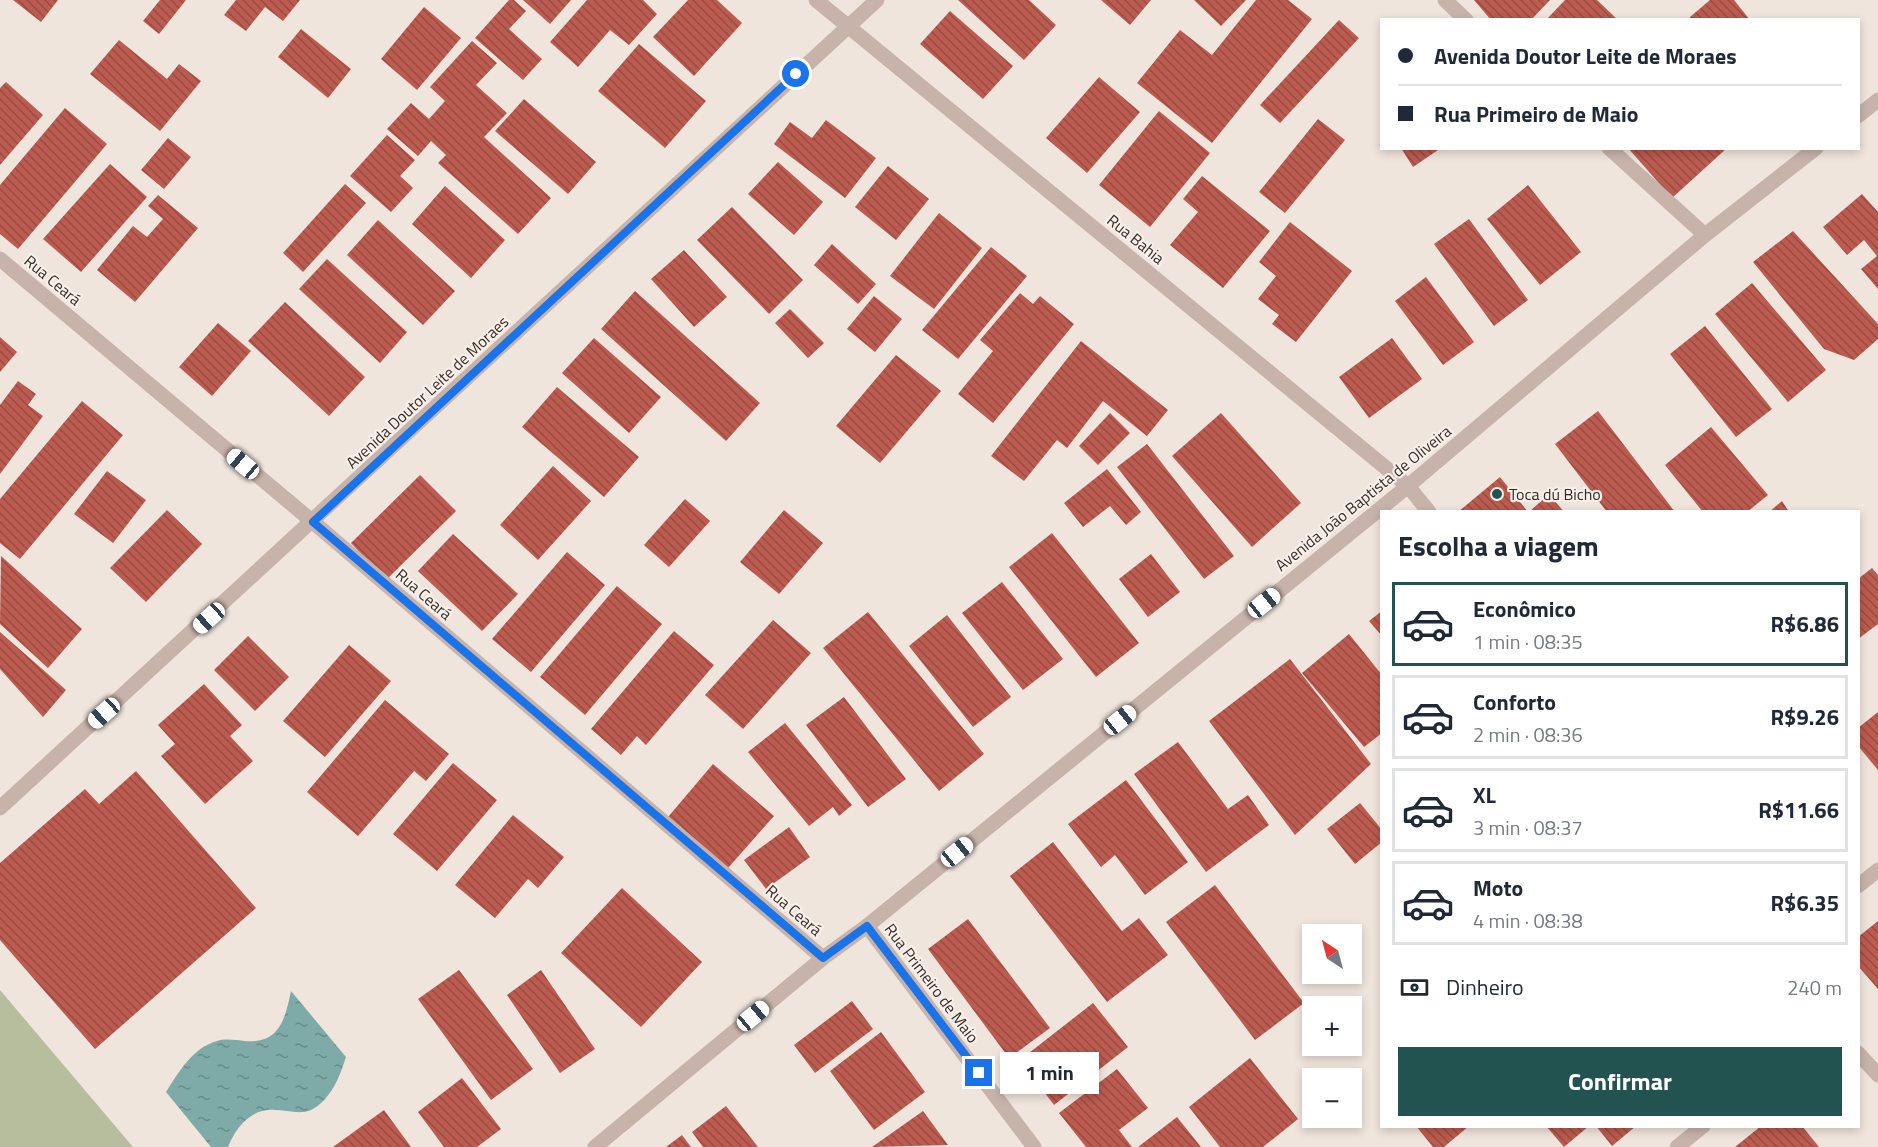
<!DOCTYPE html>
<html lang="pt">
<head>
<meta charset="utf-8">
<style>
  body { margin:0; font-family:"Titillium Web",sans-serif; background:#f2f2f3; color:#1f2937; height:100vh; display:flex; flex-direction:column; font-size:22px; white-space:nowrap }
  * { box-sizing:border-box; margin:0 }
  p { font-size:20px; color:#747a83 }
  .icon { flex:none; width:33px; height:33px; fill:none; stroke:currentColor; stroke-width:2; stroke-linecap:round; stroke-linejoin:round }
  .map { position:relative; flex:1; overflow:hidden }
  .sheet { position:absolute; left:1380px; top:510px; width:480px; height:618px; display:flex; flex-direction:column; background:#fff; border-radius:0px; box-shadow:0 3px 9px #0003 }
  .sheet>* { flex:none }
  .banner { position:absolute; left:1380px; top:18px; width:480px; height:132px; border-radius:0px; box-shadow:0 3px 9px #0003; display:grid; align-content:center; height:132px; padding:0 18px; background:#fff }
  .needle { width:39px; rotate:324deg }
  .buttons { position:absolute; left:1302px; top:924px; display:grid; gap:12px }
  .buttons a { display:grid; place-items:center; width:60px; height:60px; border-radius:0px; background:#fff; box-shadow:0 3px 9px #0003; font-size:30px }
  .end { position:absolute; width:27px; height:27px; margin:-14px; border:8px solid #1a73e8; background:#fff; box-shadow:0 0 0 3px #fff }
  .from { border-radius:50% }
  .bubble { position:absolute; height:42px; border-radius:0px; background:#fff; box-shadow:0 3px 9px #0003; font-size:20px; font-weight:700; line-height:42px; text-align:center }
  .car { position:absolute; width:18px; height:36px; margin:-18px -9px; border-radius:8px; box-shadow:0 0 4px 2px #0007; background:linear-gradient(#fff 24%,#345 0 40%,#fff 0 76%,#345 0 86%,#fff 0) }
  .banner b { display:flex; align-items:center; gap:21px; height:57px; font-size:22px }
  .banner b+b { border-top:2px solid #e0e1e3 }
  .banner i { width:15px; height:15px; background:#1f2937 }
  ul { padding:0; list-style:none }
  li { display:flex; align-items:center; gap:18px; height:84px; margin:0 12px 9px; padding:0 6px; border:3px solid #e0e1e3; border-radius:0px }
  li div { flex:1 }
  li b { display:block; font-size:22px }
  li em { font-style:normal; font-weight:700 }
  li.selected { border-color:#225350 }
  li>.icon { width:54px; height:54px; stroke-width:1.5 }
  h2 { padding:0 18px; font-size:27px; line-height:72px }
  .pay { display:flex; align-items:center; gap:15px; height:66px; padding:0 18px; font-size:22px }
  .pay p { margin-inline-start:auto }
  .primary-button { display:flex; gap:12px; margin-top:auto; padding:12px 18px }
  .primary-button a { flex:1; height:69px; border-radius:0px; background:#225350; color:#fff; font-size:24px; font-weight:700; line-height:69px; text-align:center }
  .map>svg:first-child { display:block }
  .garden { fill:#b7be9e }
  .water { fill:url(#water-ripples) }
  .building { fill:url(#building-back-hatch) }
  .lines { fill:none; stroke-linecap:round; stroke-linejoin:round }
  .minor { stroke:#c7b3aa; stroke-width:15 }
  .tertiary { stroke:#c7b3aa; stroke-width:15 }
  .route { stroke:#1a73e8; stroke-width:8 }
  .poi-dot { fill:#225350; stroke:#f8efe9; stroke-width:2 }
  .labels { text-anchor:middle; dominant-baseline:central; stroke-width:4.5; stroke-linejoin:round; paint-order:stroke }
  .street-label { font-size:16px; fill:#352b29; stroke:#f8efe9 }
  .poi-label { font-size:16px; fill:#352b29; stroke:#f8efe9; text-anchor:start }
</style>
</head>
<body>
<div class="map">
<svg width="1878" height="1147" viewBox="0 0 1878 1147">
  <defs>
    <pattern id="water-ripples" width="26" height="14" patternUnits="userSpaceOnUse" patternTransform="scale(1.5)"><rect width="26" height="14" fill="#7eaba7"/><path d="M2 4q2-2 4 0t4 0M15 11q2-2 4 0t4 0" fill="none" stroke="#688b88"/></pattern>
    <pattern id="building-back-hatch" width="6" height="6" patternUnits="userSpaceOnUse" patternTransform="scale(1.5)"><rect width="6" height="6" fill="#bc5b4f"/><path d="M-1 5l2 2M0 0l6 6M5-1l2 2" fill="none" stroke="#9a4b42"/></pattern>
  </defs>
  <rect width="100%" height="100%" fill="#f0e5dd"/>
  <!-- garden -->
  <path class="garden" d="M 0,990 L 133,1147 L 0,1147 Z"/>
  <!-- water -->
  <path class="water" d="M 291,991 L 346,1057 C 340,1076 331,1100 311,1110 C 300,1115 286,1110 275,1110 C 251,1108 236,1127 228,1147 L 211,1147 L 166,1092 C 179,1072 192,1048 217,1041 C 225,1038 237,1040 245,1041 C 279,1044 285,1020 291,991 Z"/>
  <!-- building -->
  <g class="building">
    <path d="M 13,0 L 58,0 L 41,22 Z"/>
    <path d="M 160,0 L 186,0 L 159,34 L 143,21 Z"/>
    <path d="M 236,0 L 300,0 L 283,21 L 265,7 L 246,31 L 224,15 Z"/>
    <path d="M 509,0 L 514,0 L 526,11 L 509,29 L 542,59 L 523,80 L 475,38 Z"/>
    <path d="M 523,0 L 571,0 L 550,24 Z"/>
    <path d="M 587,0 L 643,0 L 657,14 L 629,45 L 610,30 L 578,67 L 550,42 Z"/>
    <path d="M 688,0 L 717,0 L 742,23 L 694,76 L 653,37 Z"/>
    <path d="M 958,0 L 1029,0 L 1056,25 L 1024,60 Z"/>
    <path d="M 1101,0 L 1151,0 L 1130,25 Z"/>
    <path d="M 1194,0 L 1246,0 L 1221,26 Z"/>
    <path d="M 1256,0 L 1288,0 L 1312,19 L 1212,143 L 1137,83 L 1180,30 L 1212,55 Z"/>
    <path d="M 1474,0 L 1550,0 L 1531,20 L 1491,20 Z"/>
    <path d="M 1565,0 L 1597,0 L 1618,20 L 1546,20 Z"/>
    <path d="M 1710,0 L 1734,0 L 1750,20 L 1691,20 L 1690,17 Z"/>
    <path d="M 424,7 L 461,38 L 417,90 L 381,59 Z"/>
    <path d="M 950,11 L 1013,66 L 983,99 L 920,44 Z"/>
    <path d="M 1339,20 L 1359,38 L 1280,123 L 1260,105 Z"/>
    <path d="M 301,29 L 351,69 L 328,98 L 278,57 Z"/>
    <path d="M 119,40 L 167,79 L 179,64 L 201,81 L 160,131 L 90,74 Z"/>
    <path d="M 472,41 L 497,63 L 476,85 L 507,113 L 484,137 L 551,198 L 518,234 L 438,163 L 446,155 L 431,141 L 418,156 L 387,129 L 411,103 L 429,119 L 445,101 L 430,87 Z"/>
    <path d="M 639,44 L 706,101 L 665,148 L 598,91 Z"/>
    <path d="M 1099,77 L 1140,112 L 1087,173 L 1046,138 Z"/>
    <path d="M 6,82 L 43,115 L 0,165 L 0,88 Z"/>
    <path d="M 524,99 L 596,162 L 568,194 L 495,131 Z"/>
    <path d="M 65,108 L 107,144 L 18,249 L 0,234 L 0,185 Z"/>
    <path d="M 1159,111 L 1210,153 L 1150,227 L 1099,185 Z"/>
    <path d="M 1318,119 L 1345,140 L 1285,213 L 1259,192 Z"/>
    <path d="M 826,120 L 876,158 L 845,198 L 774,144 L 790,122 L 812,138 Z"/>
    <path d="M 387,135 L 415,160 L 400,176 L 413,188 L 391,212 L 350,176 Z"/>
    <path d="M 168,138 L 191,157 L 164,189 L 141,170 Z"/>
    <path d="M 1401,148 L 1441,148 L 1413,167 Z"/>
    <path d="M 1628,148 L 1727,148 L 1672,198 Z"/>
    <path d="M 778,162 L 823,202 L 794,235 L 748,194 Z"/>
    <path d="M 110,164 L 147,197 L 81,272 L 43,239 Z"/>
    <path d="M 888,166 L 929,199 L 896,240 L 855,207 Z"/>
    <path d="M 1202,176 L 1270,231 L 1223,288 L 1170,245 L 1198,212 L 1183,199 Z"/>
    <path d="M 345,184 L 366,203 L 303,272 L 283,253 Z"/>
    <path d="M 1528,185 L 1581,252 L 1540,285 L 1487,219 Z"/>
    <path d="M 445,186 L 505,240 L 471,278 L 412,224 Z"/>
    <path d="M 1862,194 L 1878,212 L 1878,289 L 1861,269 L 1877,256 L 1864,240 L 1847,255 L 1823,227 Z"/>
    <path d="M 158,195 L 198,228 L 135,302 L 97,270 L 133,226 L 147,237 L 163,219 L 148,206 Z"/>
    <path d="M 732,207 L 803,280 L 769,314 L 697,240 Z"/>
    <path d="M 939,213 L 982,248 L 934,309 L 890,276 Z"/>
    <path d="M 1469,219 L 1528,300 L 1494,326 L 1434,244 Z"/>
    <path d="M 378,220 L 455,291 L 423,325 L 347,255 Z"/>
    <path d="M 1290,222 L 1352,271 L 1296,342 L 1272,324 L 1279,315 L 1258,299 L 1276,276 L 1259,262 Z"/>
    <path d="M 1793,231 L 1878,324 L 1878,339 L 1854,360 L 1824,349 L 1753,262 Z"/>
    <path d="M 832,244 L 876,284 L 858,304 L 814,265 Z"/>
    <path d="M 991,247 L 1027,276 L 958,359 L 922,330 Z"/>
    <path d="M 684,250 L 727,297 L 694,327 L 651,279 Z"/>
    <path d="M 327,259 L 407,332 L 380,363 L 299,289 Z"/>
    <path d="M 1426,277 L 1474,342 L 1443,365 L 1395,301 Z"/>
    <path d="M 1752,283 L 1826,370 L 1788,402 L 1715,314 Z"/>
    <path d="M 635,291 L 760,403 L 726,441 L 601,329 Z"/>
    <path d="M 1020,293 L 1033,304 L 1040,296 L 1074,324 L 993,423 L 958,394 L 993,351 L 980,340 Z"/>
    <path d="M 874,296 L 902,319 L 875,352 L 847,329 Z"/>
    <path d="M 285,302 L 365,377 L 329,416 L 248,341 Z"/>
    <path d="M 790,309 L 824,343 L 808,358 L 775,323 Z"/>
    <path d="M 218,323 L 251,351 L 212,396 L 179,367 Z"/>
    <path d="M 1705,326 L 1772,409 L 1736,437 L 1670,354 Z"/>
    <path d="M 0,337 L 17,352 L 0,372 Z"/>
    <path d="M 594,338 L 661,397 L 629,433 L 562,373 Z"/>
    <path d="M 1392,338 L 1422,379 L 1369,418 L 1339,377 Z"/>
    <path d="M 1081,341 L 1168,410 L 1147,436 L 1103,401 L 1067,448 L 1057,440 L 1024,481 L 991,456 Z"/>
    <path d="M 896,355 L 941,391 L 880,463 L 836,426 Z"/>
    <path d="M 18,381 L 36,394 L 28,405 L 43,416 L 0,474 L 0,405 Z"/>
    <path d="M 557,387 L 639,457 L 604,497 L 522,427 Z"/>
    <path d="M 82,401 L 123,435 L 20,559 L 0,543 L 0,499 Z"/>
    <path d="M 1598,411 L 1675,512 L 1607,512 L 1555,444 Z"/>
    <path d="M 1110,413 L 1130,433 L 1098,465 L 1079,446 Z"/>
    <path d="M 1221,413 L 1301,503 L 1252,547 L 1172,456 Z"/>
    <path d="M 1711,427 L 1768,495 L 1747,512 L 1703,512 L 1665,465 Z"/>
    <path d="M 1147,444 L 1234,556 L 1204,579 L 1117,467 Z"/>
    <path d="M 553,466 L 591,501 L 538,560 L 500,525 Z"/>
    <path d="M 1107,469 L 1141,512 L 1126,525 L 1110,506 L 1083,527 L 1064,503 Z"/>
    <path d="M 107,471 L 146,500 L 113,543 L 74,514 Z"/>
    <path d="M 420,475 L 456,511 L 386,580 L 351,543 Z"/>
    <path d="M 1500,477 L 1528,512 L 1458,512 Z"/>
    <path d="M 1549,494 L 1564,512 L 1529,512 Z"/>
    <path d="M 685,499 L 710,521 L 669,567 L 644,545 Z"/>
    <path d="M 1782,501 L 1789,512 L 1769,512 Z"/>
    <path d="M 167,510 L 202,544 L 146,602 L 110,568 Z"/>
    <path d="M 784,510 L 823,543 L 779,594 L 740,562 Z"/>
    <path d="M 1052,533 L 1139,643 L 1096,677 L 1009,567 Z"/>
    <path d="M 453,534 L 518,594 L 482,631 L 418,571 Z"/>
    <path d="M 567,552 L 605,585 L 531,672 L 492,639 Z"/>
    <path d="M 1151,554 L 1180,592 L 1148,617 L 1119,579 Z"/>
    <path d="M 1,556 L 82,629 L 48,668 L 0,624 Z"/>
    <path d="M 1872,568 L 1878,575 L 1878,624 L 1858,639 L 1858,579 Z"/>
    <path d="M 1002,582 L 1063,659 L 1023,690 L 962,613 Z"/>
    <path d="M 617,586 L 662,624 L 585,715 L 540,677 Z"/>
    <path d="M 1382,611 L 1382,636 L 1369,621 Z"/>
    <path d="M 868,612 L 984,754 L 939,791 L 823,648 Z"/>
    <path d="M 947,615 L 1011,697 L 973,727 L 909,646 Z"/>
    <path d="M 773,620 L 811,653 L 743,729 L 705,695 Z"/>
    <path d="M 674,631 L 714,665 L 646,745 L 637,736 L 621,755 L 591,729 Z"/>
    <path d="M 0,632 L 66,690 L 43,717 L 0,669 Z"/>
    <path d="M 1349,634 L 1382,675 L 1382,733 L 1364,747 L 1302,673 Z"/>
    <path d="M 248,636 L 289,677 L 255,711 L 214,670 Z"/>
    <path d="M 349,645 L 391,681 L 325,757 L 283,721 Z"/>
    <path d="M 1290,659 L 1371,764 L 1295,835 L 1209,721 Z"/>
    <path d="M 204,684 L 242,725 L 230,736 L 253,761 L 205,804 L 161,756 L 175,744 L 158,725 Z"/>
    <path d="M 844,697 L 906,779 L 868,807 L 806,725 Z"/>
    <path d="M 385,700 L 449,754 L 426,781 L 414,771 L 358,836 L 307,792 Z"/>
    <path d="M 1878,712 L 1878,770 L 1858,746 L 1858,728 Z"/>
    <path d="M 785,723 L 852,805 L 839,816 L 833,807 L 809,826 L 748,752 Z"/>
    <path d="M 1178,742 L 1228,809 L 1248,795 L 1269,825 L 1206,872 L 1134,774 Z"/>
    <path d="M 453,763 L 497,800 L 437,871 L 393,834 Z"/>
    <path d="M 713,764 L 774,816 L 728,868 L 668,817 Z"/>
    <path d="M 136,771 L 256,908 L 95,1049 L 0,940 L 0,863 L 85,789 L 99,804 Z"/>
    <path d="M 1126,780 L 1188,862 L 1145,895 L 1115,855 L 1101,867 L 1068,824 Z"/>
    <path d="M 1360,803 L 1382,830 L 1382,842 L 1355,864 L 1327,829 Z"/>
    <path d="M 513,815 L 564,857 L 538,888 L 528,879 L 495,918 L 455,885 Z"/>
    <path d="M 789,827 L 810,857 L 766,889 L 744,860 Z"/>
    <path d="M 1053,842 L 1122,931 L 1139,918 L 1168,955 L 1107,1002 L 1010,876 Z"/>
    <path d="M 1215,885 L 1304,1003 L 1255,1040 L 1166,922 Z"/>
    <path d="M 622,888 L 702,962 L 641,1027 L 561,953 Z"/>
    <path d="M 968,919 L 1050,1028 L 1009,1058 L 928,949 Z"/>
    <path d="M 1878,921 L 1878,989 L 1858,966 L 1858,937 Z"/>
    <path d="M 459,970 L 533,1069 L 491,1100 L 418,999 Z"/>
    <path d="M 541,970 L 595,1049 L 560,1073 L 507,995 Z"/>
    <path d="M 852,1001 L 873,1029 L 815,1073 L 794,1045 Z"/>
    <path d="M 1093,1003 L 1128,1047 L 1054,1105 L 1020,1060 Z"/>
    <path d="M 881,1032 L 925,1092 L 874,1130 L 830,1071 Z"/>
    <path d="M 1250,1058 L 1298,1119 L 1263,1147 L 1220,1147 L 1189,1107 Z"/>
    <path d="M 1117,1069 L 1148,1108 L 1119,1130 L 1132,1147 L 1086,1147 L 1059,1113 Z"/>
    <path d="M 462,1078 L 501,1129 L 477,1147 L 444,1147 L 418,1112 Z"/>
    <path d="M 726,1106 L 758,1147 L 703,1147 L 692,1132 Z"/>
    <path d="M 384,1110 L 411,1147 L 333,1147 Z"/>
    <path d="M 923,1111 L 948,1145 L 872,1147 Z"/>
    <path d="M 1177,1117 L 1201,1147 L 1138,1147 Z"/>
    <path d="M 1416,1126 L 1469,1126 L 1444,1147 L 1433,1147 Z"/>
    <path d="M 1546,1126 L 1589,1126 L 1564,1147 Z"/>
    <path d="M 1596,1126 L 1636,1126 L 1612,1146 Z"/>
    <path d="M 1761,1126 L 1802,1126 L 1819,1147 L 1735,1147 Z"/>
    <path d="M 682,1135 L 691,1147 L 666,1147 Z"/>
  </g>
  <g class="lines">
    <!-- minor -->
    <g class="minor">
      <path d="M 816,0 L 1408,486 L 1429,512"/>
      <path d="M 1445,0 L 1466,20"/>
      <path d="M 1609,148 L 1705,235"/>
      <path d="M 0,259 L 313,522 L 823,958"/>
      <path d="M 1858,886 L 1878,870"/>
      <path d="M 867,926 L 1034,1147"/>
      <path d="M 1858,1053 L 1878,1075"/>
      <path d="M 1677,1147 L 1703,1126"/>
    </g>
    <!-- tertiary -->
    <g class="tertiary">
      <path d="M 1858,116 L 1878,100"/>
      <path d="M 0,808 L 877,0"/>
      <path d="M 595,1147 L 823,958 L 867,926 L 1408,486 L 1705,235 L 1816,148"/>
    </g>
  </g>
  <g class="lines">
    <!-- route -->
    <path class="route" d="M 796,74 L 313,522 L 823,958 L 867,926 L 979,1073"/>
  </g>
  <!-- markers -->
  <circle class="poi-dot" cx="1497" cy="494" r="6"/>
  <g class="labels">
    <!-- street labels -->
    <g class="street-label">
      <text transform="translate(1136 239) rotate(39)">Rua Bahia</text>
      <text transform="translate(53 280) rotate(40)">Rua Ceará</text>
      <text transform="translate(427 392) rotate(-43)">Avenida Doutor Leite de Moraes</text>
      <text transform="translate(1363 498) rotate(-39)">Avenida João Baptista de Oliveira</text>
      <text transform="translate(424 594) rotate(41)">Rua Ceará</text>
      <text transform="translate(794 910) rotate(41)">Rua Ceará</text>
      <text transform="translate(932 983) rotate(53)">Rua Primeiro de Maio</text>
    </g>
    <!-- poi labels -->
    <g class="poi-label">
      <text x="1509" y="494">Toca dú Bicho</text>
    </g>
  </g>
</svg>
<div class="buttons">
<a><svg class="needle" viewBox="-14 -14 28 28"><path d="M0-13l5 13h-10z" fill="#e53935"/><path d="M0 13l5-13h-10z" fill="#747a83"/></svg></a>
<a>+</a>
<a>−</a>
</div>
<i class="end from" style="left:796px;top:74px"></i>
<i class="end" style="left:979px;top:1073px"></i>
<div class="bubble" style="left:1000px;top:1052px;width:99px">1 min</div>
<i class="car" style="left:243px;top:464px;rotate:310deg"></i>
<i class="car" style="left:1264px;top:603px;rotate:51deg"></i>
<i class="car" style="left:209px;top:618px;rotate:228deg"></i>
<i class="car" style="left:104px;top:713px;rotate:228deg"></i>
<i class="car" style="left:1120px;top:720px;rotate:51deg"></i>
<i class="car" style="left:957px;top:852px;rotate:51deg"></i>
<i class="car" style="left:753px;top:1016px;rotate:50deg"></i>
<div class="banner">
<b><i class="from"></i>Avenida Doutor Leite de Moraes</b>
<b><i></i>Rua Primeiro de Maio</b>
</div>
<section class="sheet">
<h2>Escolha a viagem</h2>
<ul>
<li class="selected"><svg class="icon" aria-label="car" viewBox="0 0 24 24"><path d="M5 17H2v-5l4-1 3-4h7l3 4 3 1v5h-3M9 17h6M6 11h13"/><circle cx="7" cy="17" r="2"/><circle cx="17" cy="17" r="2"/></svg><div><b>Econômico</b><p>1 min · 08:35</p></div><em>R$6.86</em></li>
<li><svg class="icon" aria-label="car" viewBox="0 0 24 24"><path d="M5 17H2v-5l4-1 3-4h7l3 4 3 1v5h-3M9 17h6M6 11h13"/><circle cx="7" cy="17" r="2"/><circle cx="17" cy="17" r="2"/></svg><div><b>Conforto</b><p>2 min · 08:36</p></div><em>R$9.26</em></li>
<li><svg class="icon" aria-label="car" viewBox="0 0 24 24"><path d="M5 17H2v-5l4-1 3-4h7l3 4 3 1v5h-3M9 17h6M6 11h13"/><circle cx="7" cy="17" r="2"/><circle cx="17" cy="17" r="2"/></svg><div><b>XL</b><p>3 min · 08:37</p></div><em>R$11.66</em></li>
<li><svg class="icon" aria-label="car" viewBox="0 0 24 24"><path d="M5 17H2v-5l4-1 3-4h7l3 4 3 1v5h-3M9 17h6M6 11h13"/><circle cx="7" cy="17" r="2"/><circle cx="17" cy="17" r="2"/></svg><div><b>Moto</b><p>4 min · 08:38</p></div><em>R$6.35</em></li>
</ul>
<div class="pay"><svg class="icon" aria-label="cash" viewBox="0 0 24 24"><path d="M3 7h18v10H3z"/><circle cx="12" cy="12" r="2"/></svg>Dinheiro<p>240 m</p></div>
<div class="primary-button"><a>Confirmar</a></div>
</section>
</div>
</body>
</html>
